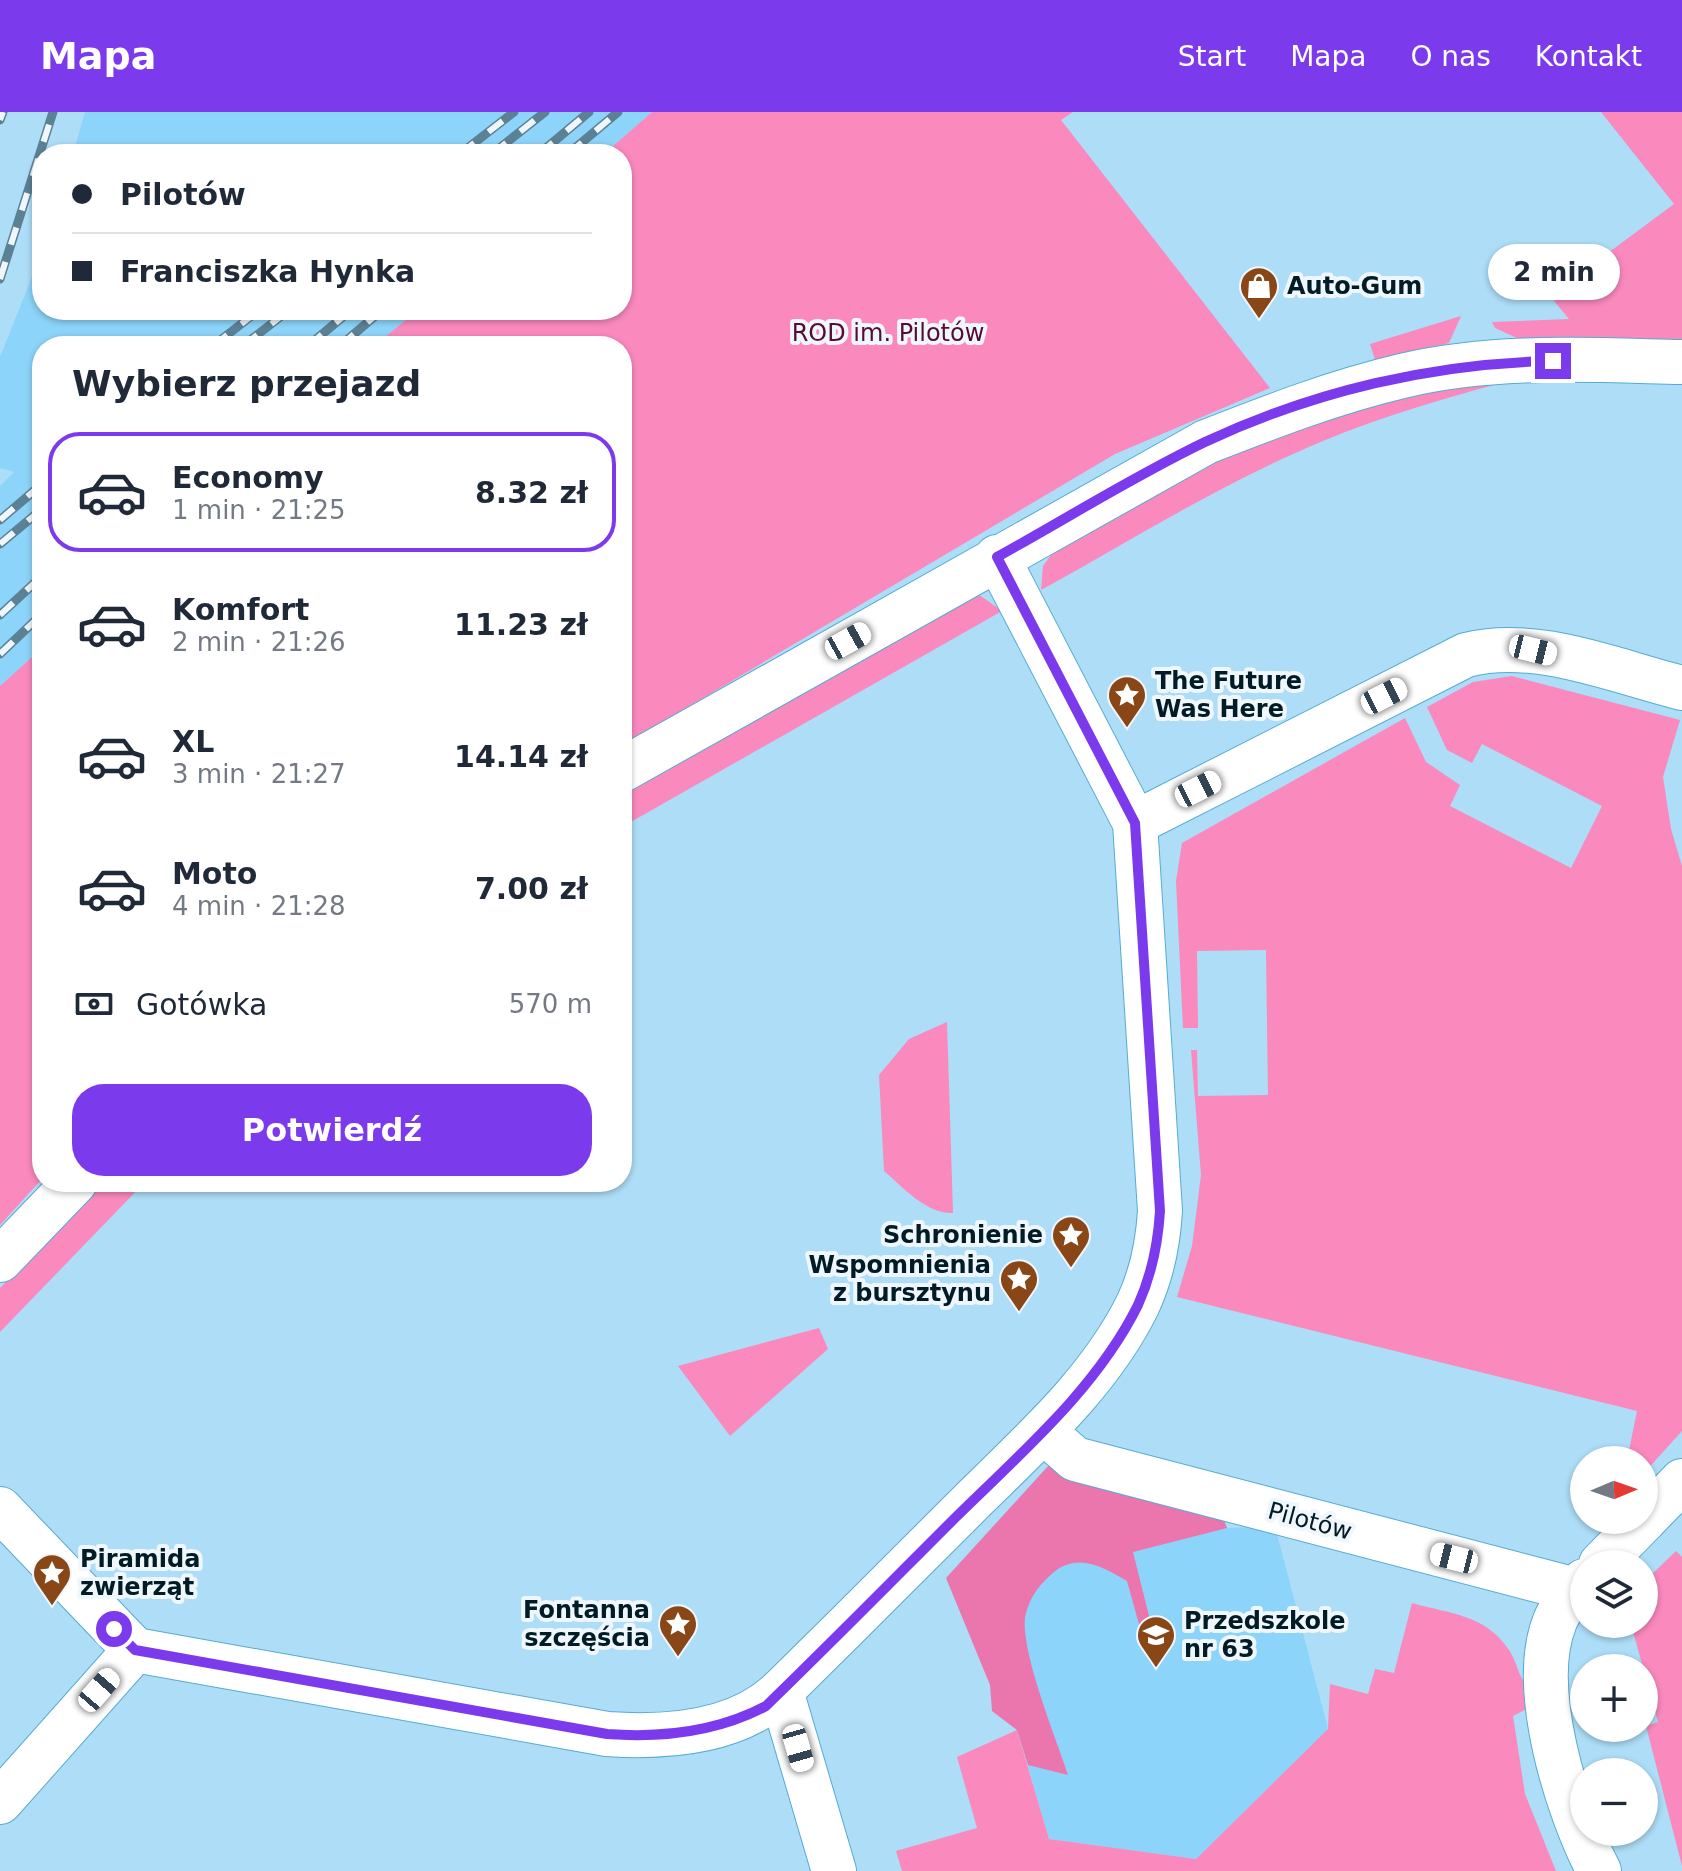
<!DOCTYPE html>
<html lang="pl">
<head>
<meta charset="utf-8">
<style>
  body { margin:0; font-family:"DejaVu Sans",sans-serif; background:#f2f2f3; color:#1f2937; height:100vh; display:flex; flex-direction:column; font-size:30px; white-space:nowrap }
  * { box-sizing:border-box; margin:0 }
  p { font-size:26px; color:#747a83 }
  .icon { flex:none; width:44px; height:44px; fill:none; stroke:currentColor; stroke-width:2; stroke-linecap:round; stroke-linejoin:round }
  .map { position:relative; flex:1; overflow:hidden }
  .sheet { position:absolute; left:32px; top:224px; width:600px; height:856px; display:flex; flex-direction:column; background:#fff; border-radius:32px; box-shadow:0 2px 6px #0004 }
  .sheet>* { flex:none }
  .banner { position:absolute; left:32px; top:32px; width:600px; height:176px; border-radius:32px; box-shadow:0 2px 6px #0004; display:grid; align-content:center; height:176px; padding:0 40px; background:#fff }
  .needle { width:52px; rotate:88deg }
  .buttons { position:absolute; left:1570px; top:1334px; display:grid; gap:16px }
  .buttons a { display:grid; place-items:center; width:88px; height:88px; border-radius:50%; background:#fff; box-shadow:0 2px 6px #0004; font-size:40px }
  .end { position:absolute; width:36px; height:36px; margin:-18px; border:10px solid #7c3aed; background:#fff; box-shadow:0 0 0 4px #fff }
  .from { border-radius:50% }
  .bubble { position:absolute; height:56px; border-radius:28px; background:#fff; box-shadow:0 2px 6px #0004; font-size:26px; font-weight:600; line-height:56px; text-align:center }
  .car { position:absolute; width:24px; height:48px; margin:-24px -12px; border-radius:10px; box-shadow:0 0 6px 2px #0007; background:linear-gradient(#fff 24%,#345 0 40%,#fff 0 76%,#345 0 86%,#fff 0) }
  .banner b { display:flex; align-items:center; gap:28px; height:76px; font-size:30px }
  .banner b+b { border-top:2px solid #e0e1e3 }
  .banner i { width:20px; height:20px; background:#1f2937 }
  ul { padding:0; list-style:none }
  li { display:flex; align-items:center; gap:24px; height:120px; margin:0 16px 12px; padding:0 24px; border:4px solid transparent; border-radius:32px }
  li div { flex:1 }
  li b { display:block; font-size:30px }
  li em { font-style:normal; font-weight:600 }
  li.selected { border-color:#7c3aed }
  li>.icon { width:72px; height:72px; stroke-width:1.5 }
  h2 { padding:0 40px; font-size:36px; line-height:96px }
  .pay { display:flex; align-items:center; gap:20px; height:88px; padding:0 40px; font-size:30px }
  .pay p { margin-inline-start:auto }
  .action { display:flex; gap:16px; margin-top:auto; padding:16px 40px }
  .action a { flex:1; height:92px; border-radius:32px; background:#7c3aed; color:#fff; font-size:32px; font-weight:600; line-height:92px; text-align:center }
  header { display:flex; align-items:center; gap:48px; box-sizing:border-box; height:112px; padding:0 40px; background:#7c3aed; color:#fff }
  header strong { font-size:38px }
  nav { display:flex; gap:44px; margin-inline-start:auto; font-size:28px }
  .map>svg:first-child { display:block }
  .built { fill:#8cd4f9 }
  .green { fill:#fa89be }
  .forest { fill:#eb76ae }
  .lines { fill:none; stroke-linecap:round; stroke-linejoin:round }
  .minor-casing { stroke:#56abd3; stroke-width:46 }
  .minor { stroke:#fff; stroke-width:44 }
  .rail-casing { stroke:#5b8194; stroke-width:9 }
  .rail { stroke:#f0f7fc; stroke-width:6; stroke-dasharray:18; stroke-linecap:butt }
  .route { stroke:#7c3aed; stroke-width:10 }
  .labels { text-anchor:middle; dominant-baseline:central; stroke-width:8; stroke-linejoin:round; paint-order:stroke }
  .poi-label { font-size:24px; font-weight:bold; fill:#011b27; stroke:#f0f7fc; text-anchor:start }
  .park-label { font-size:24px; fill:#560c36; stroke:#f0f7fc }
  .street-label { font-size:24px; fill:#011b27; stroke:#f0f7fc }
</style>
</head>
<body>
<header>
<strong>Mapa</strong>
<nav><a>Start</a><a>Mapa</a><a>O nas</a><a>Kontakt</a></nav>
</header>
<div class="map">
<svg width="1682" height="1759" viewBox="0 0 1682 1759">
  <rect width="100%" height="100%" fill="#adddf7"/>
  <!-- built -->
  <g class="built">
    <path d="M 85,0 L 652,0 L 604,42 L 73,42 Z"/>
    <path d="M 42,140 L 42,198 L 418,198 L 374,234 L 42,234 L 42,536 L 0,574 L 0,374 L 14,360 L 0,356 L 0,245 Z"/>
    <path d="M 1108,1370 L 1223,1406 L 1227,1416 L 1275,1414 L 1328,1617 L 1196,1747 L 1049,1727 L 983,1498 Z"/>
  </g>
  <!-- green -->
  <g class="green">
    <path d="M 652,0 L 1073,0 L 1061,8 L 1270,276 L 1115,342 L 622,634 L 622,234 L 374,234 L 418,198 L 622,198 L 622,42 L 604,42 Z"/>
    <path d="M 1601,0 L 1682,0 L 1682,231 L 1517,226 L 1495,216 L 1492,210 L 1569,207 L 1550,184 L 1674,92 Z"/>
    <path d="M 1461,204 L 1449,231 L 1377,254 L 1370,232 Z"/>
    <path d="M 1505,270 C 1433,289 1361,311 1293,342 C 1206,381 1125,432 1041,478 L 1043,454 L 1054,439 C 1107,409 1159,376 1213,349 C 1303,303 1406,281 1505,270 Z"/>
    <path d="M 978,482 L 1002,499 L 622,715 L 622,680 Z"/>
    <path d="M 42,536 L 42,1067 L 0,1113 L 0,574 Z"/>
    <path d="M 1512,564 L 1680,608 L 1663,665 L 1671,717 L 1682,754 L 1682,1319 L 1644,1361 L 1644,1348 L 1627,1348 L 1637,1299 L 1177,1185 L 1192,1134 L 1201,1063 L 1191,938 L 1197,938 L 1198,984 L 1268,983 L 1266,838 L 1197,839 L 1198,916 L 1183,916 L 1176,769 L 1182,731 L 1405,606 L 1426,650 L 1460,673 L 1450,694 L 1571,756 L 1602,694 L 1482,632 L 1472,651 L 1447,638 L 1427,595 L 1473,570 Z"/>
    <path d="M 947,910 L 953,1101 C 926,1102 903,1075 884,1059 L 879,963 L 909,927 Z"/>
    <path d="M 101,1070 L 145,1070 L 0,1220 L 0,1176 Z"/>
    <path d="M 819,1216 L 828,1237 L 730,1324 L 678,1254 Z"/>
    <path d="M 1676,1439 L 1682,1445 L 1682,1754 L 1646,1614 L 1658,1610 L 1631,1512 L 1644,1512 L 1644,1470 Z"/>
    <path d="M 1412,1491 C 1450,1502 1485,1502 1509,1538 C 1520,1555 1516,1565 1533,1579 L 1534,1593 L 1513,1604 L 1525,1682 L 1556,1759 L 902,1759 L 896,1739 L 977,1716 L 957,1645 L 1017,1618 L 1049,1727 L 1196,1747 L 1328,1617 L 1330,1572 L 1368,1582 L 1375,1557 L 1394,1561 Z"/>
  </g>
  <!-- forest -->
  <path class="forest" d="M 1049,1353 L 1223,1406 L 1227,1416 L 1133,1440 L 1153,1520 L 1142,1523 L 1127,1469 C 1104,1456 1079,1440 1054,1460 C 1040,1472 1031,1483 1026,1501 C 1017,1532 1057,1628 1068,1663 L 1028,1653 L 1017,1618 L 992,1599 L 990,1573 L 946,1466 Z"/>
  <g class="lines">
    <!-- minor casing -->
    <g class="minor-casing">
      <g id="minor">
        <path d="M 622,658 L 1206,330 C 1270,305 1334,280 1402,264 C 1493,242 1590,248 1682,250"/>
        <path d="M 1135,711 L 1466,543 C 1536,525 1614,559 1682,576"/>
        <path d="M 0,1148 L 75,1070"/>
        <path d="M 1043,1319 L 1075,1347 L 1576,1478"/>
        <path d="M 0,1397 L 135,1538"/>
        <path d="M 1644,1408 L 1682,1369"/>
        <path d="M 1601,1452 L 1644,1408"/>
        <path d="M 1584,1469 C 1573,1481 1561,1494 1555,1509 C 1528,1575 1567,1699 1599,1759"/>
        <path d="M 781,1579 L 834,1759"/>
        <path d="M 0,1690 L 135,1538 L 607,1622 C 665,1626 737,1621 781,1579 C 846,1515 910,1451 975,1386 C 1034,1328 1101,1268 1138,1192 C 1152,1162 1158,1132 1160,1099 L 1135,711 L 997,445"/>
      </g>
    </g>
    <!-- minor -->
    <use href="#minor" class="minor"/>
    <!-- rail casing -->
    <g class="rail-casing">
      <g id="rail">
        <path d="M 0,8 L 3,0"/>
        <path d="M 460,42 L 514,0"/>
        <path d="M 492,42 L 545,0"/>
        <path d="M 539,42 L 589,0"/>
        <path d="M 568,42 L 618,0"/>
        <path d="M 0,167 L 53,0"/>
        <path d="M 213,234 L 259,198"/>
        <path d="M 243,234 L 289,198"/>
        <path d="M 308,234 L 351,198"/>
        <path d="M 340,234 L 382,198"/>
        <path d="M 0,408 L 42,372"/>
        <path d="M 0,432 L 42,397"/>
        <path d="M 0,503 L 42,464"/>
        <path d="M 0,542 L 42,502"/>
      </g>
    </g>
    <!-- rail -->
    <use href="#rail" class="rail"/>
  </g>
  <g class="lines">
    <!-- route -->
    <path class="route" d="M 114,1517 L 135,1538 L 607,1622 C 661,1626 717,1620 766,1594 C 830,1532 893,1468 956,1405 C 1021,1341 1097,1276 1138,1193 C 1152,1162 1158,1132 1160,1099 L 1135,711 L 997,445 C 1066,407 1134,364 1205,330 C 1314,279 1434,251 1553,249"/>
  </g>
  <!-- icons -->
  <defs>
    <g id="shop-pin" transform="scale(2)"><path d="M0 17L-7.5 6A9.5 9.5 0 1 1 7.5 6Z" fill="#894616" stroke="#f0f7fc"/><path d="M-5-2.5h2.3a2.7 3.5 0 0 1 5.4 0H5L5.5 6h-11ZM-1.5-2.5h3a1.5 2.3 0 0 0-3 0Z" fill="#fff"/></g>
    <g id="sight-pin" transform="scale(2)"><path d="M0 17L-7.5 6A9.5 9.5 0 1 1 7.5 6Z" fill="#894616" stroke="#f0f7fc"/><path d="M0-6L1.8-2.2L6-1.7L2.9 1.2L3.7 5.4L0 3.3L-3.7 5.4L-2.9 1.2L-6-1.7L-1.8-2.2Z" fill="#fff"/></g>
    <g id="school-pin" transform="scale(2)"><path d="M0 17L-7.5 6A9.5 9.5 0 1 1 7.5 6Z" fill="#894616" stroke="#f0f7fc"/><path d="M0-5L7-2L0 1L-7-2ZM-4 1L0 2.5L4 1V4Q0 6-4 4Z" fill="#fff"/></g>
  </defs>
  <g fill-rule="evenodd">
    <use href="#shop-pin" x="1259" y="174"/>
    <use href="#sight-pin" x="1127" y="583"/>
    <use href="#sight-pin" x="1071" y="1123"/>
    <use href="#sight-pin" x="1019" y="1167"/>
    <use href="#sight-pin" x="52" y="1461"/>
    <use href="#sight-pin" x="678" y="1512"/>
    <use href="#school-pin" x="1156" y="1523"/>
  </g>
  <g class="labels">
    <!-- poi labels -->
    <g class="poi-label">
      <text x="1287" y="174">Auto-Gum</text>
      <text x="1155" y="569">The Future<tspan x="1155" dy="28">Was Here</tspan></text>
      <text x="1043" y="1123" text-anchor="end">Schronienie</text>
      <text x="991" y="1153" text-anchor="end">Wspomnienia<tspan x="991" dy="28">z bursztynu</tspan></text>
      <text x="80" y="1447">Piramida<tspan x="80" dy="28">zwierząt</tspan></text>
      <text x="650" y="1498" text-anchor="end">Fontanna<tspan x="650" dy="28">szczęścia</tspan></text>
      <text x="1184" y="1509">Przedszkole<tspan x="1184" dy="28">nr 63</tspan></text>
    </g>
    <!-- park labels -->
    <g class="park-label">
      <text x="888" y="221">ROD im. Pilotów</text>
    </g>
    <!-- street labels -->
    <g class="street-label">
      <text transform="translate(1310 1409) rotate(15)">Pilotów</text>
    </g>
  </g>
</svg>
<div class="buttons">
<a><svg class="needle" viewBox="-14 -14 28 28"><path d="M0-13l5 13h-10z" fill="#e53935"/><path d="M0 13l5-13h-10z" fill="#747a83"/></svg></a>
<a><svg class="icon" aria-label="layers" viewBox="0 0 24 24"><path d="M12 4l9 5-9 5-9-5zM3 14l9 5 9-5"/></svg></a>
<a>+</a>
<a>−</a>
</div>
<i class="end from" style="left:114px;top:1517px"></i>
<i class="end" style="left:1553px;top:249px"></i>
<div class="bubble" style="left:1488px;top:132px;width:132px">2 min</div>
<i class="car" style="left:848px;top:529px;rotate:61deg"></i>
<i class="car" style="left:1533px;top:538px;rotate:104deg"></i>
<i class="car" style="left:1384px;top:584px;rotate:63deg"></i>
<i class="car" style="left:1198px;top:677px;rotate:63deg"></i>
<i class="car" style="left:1454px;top:1446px;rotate:284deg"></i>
<i class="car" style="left:99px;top:1578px;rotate:41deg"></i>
<i class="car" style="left:798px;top:1636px;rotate:164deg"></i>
<div class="banner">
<b><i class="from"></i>Pilotów</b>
<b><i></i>Franciszka Hynka</b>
</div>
<section class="sheet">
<h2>Wybierz przejazd</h2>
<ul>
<li class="selected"><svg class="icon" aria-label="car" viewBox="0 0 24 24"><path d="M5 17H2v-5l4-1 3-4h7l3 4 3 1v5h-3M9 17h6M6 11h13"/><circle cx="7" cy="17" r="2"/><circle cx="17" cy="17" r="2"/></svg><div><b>Economy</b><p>1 min · 21:25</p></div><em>8.32 zł</em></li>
<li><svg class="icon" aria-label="car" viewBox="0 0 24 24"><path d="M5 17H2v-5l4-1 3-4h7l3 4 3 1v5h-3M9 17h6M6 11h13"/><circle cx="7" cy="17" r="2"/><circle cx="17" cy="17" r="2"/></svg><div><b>Komfort</b><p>2 min · 21:26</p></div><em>11.23 zł</em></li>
<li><svg class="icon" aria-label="car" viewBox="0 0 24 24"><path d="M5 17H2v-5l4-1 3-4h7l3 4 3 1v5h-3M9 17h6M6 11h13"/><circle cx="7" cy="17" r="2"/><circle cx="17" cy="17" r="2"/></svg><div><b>XL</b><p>3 min · 21:27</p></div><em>14.14 zł</em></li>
<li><svg class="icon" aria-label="car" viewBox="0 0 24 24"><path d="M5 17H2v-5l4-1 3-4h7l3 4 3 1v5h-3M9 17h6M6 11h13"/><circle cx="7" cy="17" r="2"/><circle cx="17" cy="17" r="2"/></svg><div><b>Moto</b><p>4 min · 21:28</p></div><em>7.00 zł</em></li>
</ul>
<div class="pay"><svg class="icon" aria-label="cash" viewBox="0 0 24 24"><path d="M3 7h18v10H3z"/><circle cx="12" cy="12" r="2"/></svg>Gotówka<p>570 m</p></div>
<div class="action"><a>Potwierdź</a></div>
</section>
</div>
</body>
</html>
